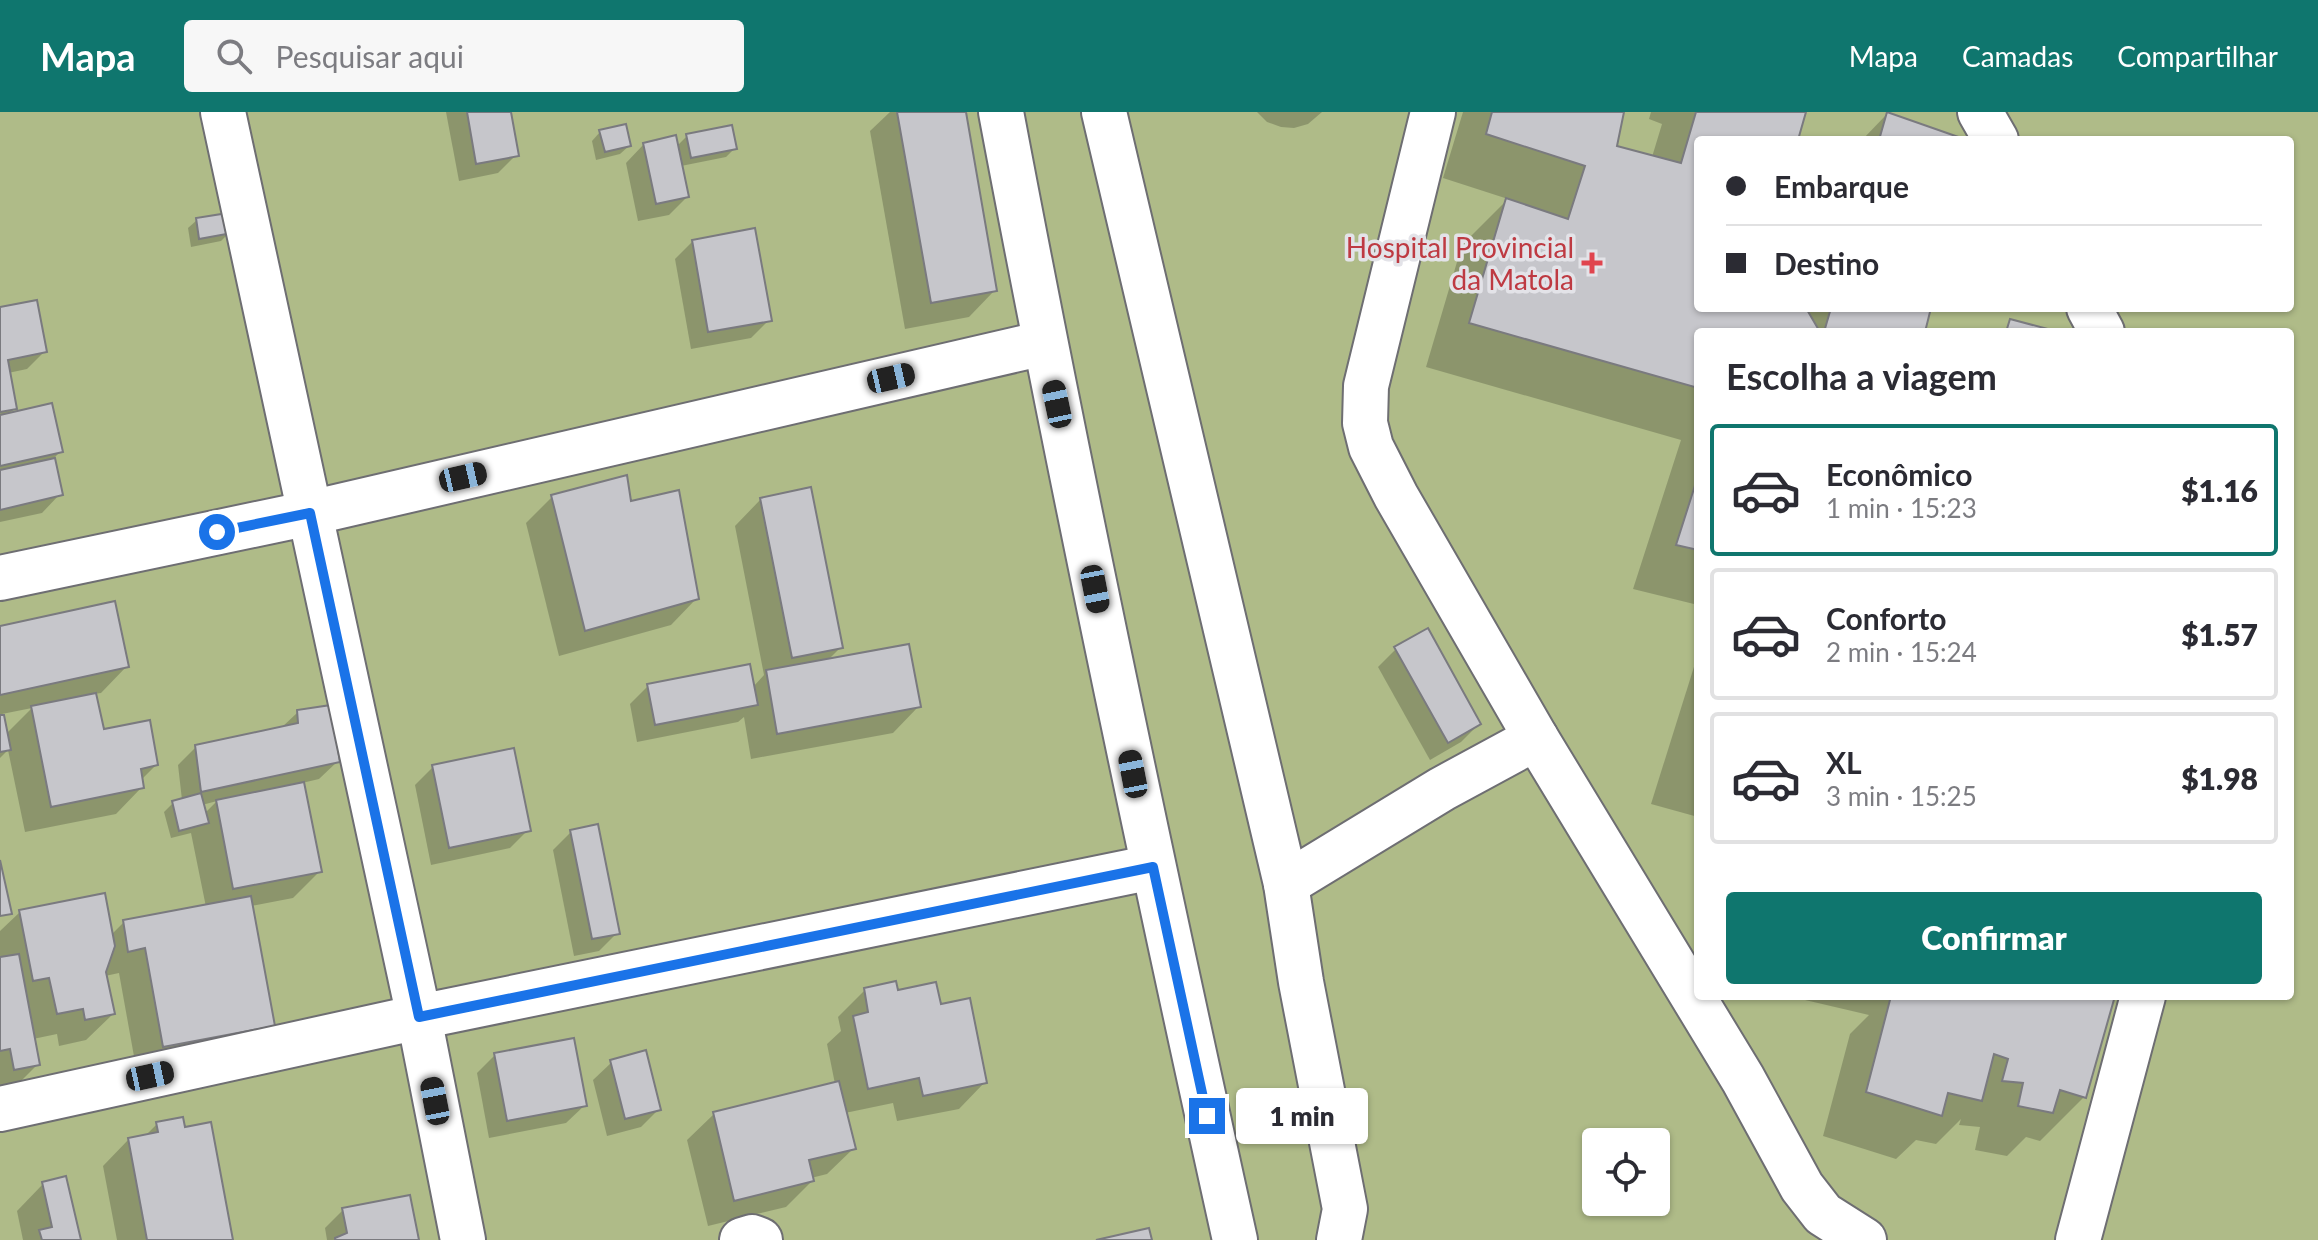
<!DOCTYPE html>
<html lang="pt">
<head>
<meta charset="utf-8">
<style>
  body { margin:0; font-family:Lato,sans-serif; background:#f7f7f7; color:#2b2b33; height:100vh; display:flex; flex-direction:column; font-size:30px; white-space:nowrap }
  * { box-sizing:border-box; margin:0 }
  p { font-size:26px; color:#7c7c81 }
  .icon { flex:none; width:44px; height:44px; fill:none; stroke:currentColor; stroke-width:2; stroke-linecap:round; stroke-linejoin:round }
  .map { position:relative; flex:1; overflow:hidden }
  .panel { position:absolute; left:1694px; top:216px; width:600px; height:672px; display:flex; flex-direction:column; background:#fff; border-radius:8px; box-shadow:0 2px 6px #0004 }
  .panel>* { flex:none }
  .top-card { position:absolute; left:1694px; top:24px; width:600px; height:176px; border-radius:8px; box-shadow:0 2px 6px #0004; display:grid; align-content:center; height:176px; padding:0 32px; background:#fff }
  .tools { position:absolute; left:1582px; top:1016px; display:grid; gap:16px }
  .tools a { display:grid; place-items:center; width:88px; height:88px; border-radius:8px; background:#fff; box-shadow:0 2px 6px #0004; font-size:40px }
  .end { position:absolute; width:36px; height:36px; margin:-18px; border:10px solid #1a73e8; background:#fff; box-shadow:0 0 0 4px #fff }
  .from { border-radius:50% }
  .bubble { position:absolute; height:56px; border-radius:8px; background:#fff; box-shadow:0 2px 6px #0004; font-size:26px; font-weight:800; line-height:56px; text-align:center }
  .car { position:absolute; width:24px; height:48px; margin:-24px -12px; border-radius:10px; box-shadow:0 0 6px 2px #0007; background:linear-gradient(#222 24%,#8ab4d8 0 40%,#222 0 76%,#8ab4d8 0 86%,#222 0) }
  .top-card b { display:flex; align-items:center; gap:28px; height:76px; font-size:30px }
  .top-card b+b { border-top:2px solid #e1e1e2 }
  .top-card i { width:20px; height:20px; background:#2b2b33 }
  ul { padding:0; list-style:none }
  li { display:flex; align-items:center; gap:24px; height:132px; margin:0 16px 12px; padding:0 16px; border:4px solid #e1e1e2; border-radius:8px }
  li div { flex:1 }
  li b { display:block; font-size:30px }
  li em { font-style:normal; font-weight:800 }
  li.on { border-color:#0f766e }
  li>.icon { width:72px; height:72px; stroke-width:1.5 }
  h2 { padding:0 32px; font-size:36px; line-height:96px }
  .action { display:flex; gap:16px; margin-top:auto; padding:16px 32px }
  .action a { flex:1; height:92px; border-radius:8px; background:#0f766e; color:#fff; font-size:32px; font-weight:800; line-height:92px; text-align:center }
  header { display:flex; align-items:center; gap:48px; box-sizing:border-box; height:112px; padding:0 40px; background:#0f766e; color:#fff }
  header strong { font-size:38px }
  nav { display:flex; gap:44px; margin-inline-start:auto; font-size:28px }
  .search { width:560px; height:72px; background:#f7f7f7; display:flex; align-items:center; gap:20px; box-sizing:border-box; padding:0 28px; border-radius:8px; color:#7c7c81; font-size:30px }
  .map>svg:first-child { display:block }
  .green { fill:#afbb88; fill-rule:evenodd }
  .shadow { fill:#0003; fill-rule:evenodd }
  .building { fill:#c6c6cb; stroke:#7a7a7f; stroke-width:2 }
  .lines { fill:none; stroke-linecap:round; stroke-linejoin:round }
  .minor-casing { stroke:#6e6e72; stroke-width:48 }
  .minor { stroke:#fff; stroke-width:44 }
  .route { stroke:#1a73e8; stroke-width:10 }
  .health-dot { fill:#e0444e; stroke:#e3e3e8; stroke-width:3 }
  .labels { text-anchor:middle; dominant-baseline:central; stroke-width:7; stroke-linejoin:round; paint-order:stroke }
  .health-label { font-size:28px; fill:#be3a42; stroke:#e3e3e8; text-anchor:end }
</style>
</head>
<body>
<header>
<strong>Mapa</strong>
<div class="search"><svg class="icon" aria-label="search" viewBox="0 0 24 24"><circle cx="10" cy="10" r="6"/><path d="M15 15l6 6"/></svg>Pesquisar aqui</div>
<nav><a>Mapa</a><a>Camadas</a><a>Compartilhar</a></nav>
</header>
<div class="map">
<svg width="2318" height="1128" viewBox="0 0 2318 1128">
  <rect width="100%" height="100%" fill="#e3e3e8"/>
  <!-- green -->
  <path class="green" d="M 0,0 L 2318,0 L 2318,1128 L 0,1128 ZM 1698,28 L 2290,28 L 2290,196 L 1698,196 ZM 1698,220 L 2290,220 L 2290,884 L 1698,884 ZM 1596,1030 L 1656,1030 L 1656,1090 L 1596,1090 Z"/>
  <!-- shadow -->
  <g class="shadow">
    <path d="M 446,0 L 509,0 L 516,43 L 498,61 L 459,69 Z"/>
    <path d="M 890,0 L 964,0 L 995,178 L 969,205 L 905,217 L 870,19 Z"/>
    <path d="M 1257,0 L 1322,0 L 1308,12 L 1294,16 L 1281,15 L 1267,10 Z"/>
    <path d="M 1463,0 L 1622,0 L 1615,35 L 1652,45 L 1662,12 L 1649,7 L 1651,0 L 1804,0 L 1796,28 L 1698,28 L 1698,196 L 1929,196 L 1923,220 L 1698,220 L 1698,493 L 1633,477 L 1681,328 L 1426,255 L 1462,133 L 1508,87 L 1443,66 Z"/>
    <path d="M 1887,2 L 1961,28 L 1862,28 Z"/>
    <path d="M 600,20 L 629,34 L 620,42 L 596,48 L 592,29 Z"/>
    <path d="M 687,24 L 735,36 L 726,45 L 681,54 L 687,85 L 669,103 L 638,109 L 626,51 L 644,32 L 676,35 Z"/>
    <path d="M 197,108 L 229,121 L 221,129 L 191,135 L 188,116 Z"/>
    <path d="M 693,129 L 769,208 L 751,226 L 691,237 L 675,147 Z"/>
    <path d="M 0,197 L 45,239 L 27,257 L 8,261 L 15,296 L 8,303 L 61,339 L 53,347 L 60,382 L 42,401 L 0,410 Z"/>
    <path d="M 552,385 L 630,392 L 697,486 L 671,513 L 559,544 L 526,411 Z"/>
    <path d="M 761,387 L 841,535 L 827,549 L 919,594 L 893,621 L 751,647 L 744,605 L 738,610 L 637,630 L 630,592 L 648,574 L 753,575 L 764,563 L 735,414 Z"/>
    <path d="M 0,516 L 127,554 L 101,581 L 94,582 L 102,620 L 156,653 L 141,668 L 142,675 L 116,702 L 25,720 L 8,638 L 0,646 ZM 32,596 L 6,622 L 2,602 Z"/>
    <path d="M 1396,537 L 1479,612 L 1461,630 L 1430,648 L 1378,555 Z"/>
    <path d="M 1698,542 L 1698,705 L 1651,692 Z"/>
    <path d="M 298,600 L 338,649 L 319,667 L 302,671 L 320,759 L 293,786 L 251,794 L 272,913 L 246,940 L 137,961 L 119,861 L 105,864 L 113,902 L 86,928 L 59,934 L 57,922 L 33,927 L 38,952 L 12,978 L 0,981 L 0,819 L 20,800 L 111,823 L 124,810 L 206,795 L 191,721 L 171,726 L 164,700 L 173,691 L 182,688 L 178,653 L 196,635 L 280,617 ZM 217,689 L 204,702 L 202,693 Z"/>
    <path d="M 433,655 L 528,718 L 510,736 L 431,753 L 415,673 Z"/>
    <path d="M 571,720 L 617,821 L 599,839 L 574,844 L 553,738 Z"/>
    <path d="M 865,878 L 896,880 L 985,970 L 959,997 L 897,1009 L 893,991 L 845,1001 L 854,1036 L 827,1062 L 811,1066 L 812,1069 L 786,1095 L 708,1114 L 687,1028 L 714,1002 L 835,972 L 827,932 L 841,919 L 838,905 Z"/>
    <path d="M 1788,884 L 2113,884 L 2084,985 L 2040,1029 L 2026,1025 L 2007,1044 L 1975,1038 L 1980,1015 L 1959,1013 L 1961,1007 L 1936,1032 L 1916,1028 L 1896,1047 L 1823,1024 L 1850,922 L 1869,903 Z"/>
    <path d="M 495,943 L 585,993 L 566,1011 L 489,1026 L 477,961 Z"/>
    <path d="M 612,950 L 659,997 L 641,1015 L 607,1024 L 593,968 Z"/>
    <path d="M 157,1012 L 231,1128 L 117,1128 L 103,1054 L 129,1027 L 145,1024 Z"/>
    <path d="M 43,1072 L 79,1128 L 23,1128 L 17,1099 Z"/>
    <path d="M 343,1098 L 417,1128 L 327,1128 L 325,1116 Z"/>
  </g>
  <!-- building -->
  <g class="building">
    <path d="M 467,0 L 511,0 L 519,44 L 476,52 Z"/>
    <path d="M 897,0 L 966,0 L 997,179 L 931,191 Z"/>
    <path d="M 1492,0 L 1624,0 L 1617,34 L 1681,51 L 1696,0 L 1806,0 L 1798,28 L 1698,28 L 1698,196 L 1806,196 L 1820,220 L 1698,220 L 1698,276 L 1469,211 L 1506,86 L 1568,107 L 1585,54 L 1486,22 Z"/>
    <path d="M 1887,0 L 1967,28 L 1879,28 Z"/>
    <path d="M 626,12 L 631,34 L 605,40 L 599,18 Z"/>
    <path d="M 732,13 L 737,37 L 691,46 L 686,22 Z"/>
    <path d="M 676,23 L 689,85 L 656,92 L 643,31 Z"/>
    <path d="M 228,101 L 232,121 L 199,127 L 196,106 Z"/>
    <path d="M 755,116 L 772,209 L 708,220 L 692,128 Z"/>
    <path d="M 37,188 L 47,240 L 8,248 L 17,297 L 0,300 L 0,195 Z"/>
    <path d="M 1831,196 L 1931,196 L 1925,220 L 1824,220 Z"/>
    <path d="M 2010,207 L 2059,220 L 2006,220 Z"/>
    <path d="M 52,291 L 63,340 L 0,354 L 0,303 Z"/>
    <path d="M 55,346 L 63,383 L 0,398 L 0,358 Z"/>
    <path d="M 627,363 L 631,389 L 679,378 L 699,487 L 585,519 L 551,383 Z"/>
    <path d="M 1698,364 L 1698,438 L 1676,433 Z"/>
    <path d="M 811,375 L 843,536 L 792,546 L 760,386 Z"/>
    <path d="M 115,489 L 129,555 L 0,583 L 0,514 Z"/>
    <path d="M 1428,516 L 1481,612 L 1448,631 L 1394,535 Z"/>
    <path d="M 909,532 L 921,595 L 777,622 L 766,558 Z"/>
    <path d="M 750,552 L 758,593 L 655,613 L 647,572 Z"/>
    <path d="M 96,581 L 104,617 L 150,608 L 158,653 L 141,657 L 144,676 L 51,695 L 31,594 Z"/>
    <path d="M 331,593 L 340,650 L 201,680 L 195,633 L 298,611 L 297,598 Z"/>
    <path d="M 0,603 L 4,603 L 11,638 L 0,640 Z"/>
    <path d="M 514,636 L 531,719 L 449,736 L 432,653 Z"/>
    <path d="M 304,670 L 322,760 L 233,777 L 216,688 Z"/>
    <path d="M 201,681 L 209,711 L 179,719 L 172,689 Z"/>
    <path d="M 598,712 L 620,822 L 592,827 L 570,718 Z"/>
    <path d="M 0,748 L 12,802 L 0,804 Z"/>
    <path d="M 105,781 L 115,834 L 106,860 L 115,902 L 85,908 L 83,897 L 57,902 L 49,866 L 33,869 L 19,798 Z"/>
    <path d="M 251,784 L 275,914 L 163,935 L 145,836 L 128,840 L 123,808 Z"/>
    <path d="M 19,842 L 40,953 L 14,958 L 10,937 L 0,939 L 0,845 Z"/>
    <path d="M 896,869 L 898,878 L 936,870 L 941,892 L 970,886 L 987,971 L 923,984 L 919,966 L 868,977 L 853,904 L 868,900 L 864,876 Z"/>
    <path d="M 1891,884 L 2115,884 L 2086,986 L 2060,978 L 2053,1001 L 2018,994 L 2023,971 L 2002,969 L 2008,947 L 1994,942 L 1982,989 L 1948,981 L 1942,1004 L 1866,980 Z"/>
    <path d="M 574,926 L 587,994 L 507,1009 L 494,941 Z"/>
    <path d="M 646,938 L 661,998 L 625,1007 L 610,948 Z"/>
    <path d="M 839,969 L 856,1037 L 809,1048 L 814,1069 L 734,1089 L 713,1000 Z"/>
    <path d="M 183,1005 L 185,1015 L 211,1010 L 233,1128 L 147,1128 L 128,1026 L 158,1020 L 156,1010 Z"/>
    <path d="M 66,1064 L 81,1128 L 42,1128 L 39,1118 L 52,1115 L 42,1070 Z"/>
    <path d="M 410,1083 L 419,1128 L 335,1128 L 335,1126 L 347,1121 L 342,1096 Z"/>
    <path d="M 1149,1116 L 1152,1128 L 1096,1128 Z"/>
  </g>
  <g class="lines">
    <!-- minor casing -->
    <g class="minor-casing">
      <g id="minor">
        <path d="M 223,0 L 419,905 L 463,1128"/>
        <path d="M 1001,0 C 1072,377 1152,753 1235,1128"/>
        <path d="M 1104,0 L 1286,772 L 1301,870 L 1345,1097 L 1339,1128"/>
        <path d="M 1433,0 L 1366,274 L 1365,311 L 1371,335 L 1396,384 L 1536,626 L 1743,967 L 1802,1075 L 1823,1102 L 1864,1128"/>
        <path d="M 1980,0 L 1996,28"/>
        <path d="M 2089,196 L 2102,220"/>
        <path d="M 0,466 L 310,401 L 1044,231"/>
        <path d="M 1286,772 L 1442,677 L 1536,626"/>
        <path d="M 0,997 L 419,905 L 1153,755"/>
        <path d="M 742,1128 L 752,1125 L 760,1128"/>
        <path d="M 2078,1128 L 2143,884"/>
      </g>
    </g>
    <!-- minor -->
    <use href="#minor" class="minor"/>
  </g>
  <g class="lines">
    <!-- route -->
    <path class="route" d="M 217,420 L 310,401 L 419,905 L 1153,755 L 1207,1004"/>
  </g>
  <!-- markers -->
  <path class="health-dot" d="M1588 139h8v8h8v8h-8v8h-8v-8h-8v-8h8z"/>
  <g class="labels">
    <!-- health labels -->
    <g class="health-label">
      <text x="1574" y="135">Hospital Provincial<tspan x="1574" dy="32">da Matola</tspan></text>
    </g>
  </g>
</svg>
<div class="tools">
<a><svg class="icon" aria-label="locate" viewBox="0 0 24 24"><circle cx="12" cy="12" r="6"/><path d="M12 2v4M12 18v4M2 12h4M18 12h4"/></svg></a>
</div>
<i class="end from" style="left:217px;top:420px"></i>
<i class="end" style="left:1207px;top:1004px"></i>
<div class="bubble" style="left:1236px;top:976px;width:132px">1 min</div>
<i class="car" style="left:891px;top:266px;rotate:77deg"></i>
<i class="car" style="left:1057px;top:292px;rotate:348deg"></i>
<i class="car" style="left:463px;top:365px;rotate:77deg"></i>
<i class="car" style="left:1095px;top:477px;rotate:169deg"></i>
<i class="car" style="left:1133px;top:662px;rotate:349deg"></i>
<i class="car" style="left:150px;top:964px;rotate:78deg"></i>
<i class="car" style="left:435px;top:989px;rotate:349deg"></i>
<div class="top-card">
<b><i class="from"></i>Embarque</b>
<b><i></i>Destino</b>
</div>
<section class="panel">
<h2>Escolha a viagem</h2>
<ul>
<li class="on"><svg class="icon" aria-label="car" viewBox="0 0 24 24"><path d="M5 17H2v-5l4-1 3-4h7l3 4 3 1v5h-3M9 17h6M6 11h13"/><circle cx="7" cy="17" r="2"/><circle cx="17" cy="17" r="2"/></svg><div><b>Econômico</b><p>1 min · 15:23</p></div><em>$1.16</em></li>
<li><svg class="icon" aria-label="car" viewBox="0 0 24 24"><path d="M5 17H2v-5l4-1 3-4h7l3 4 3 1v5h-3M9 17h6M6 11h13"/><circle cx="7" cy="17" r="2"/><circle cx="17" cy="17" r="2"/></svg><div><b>Conforto</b><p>2 min · 15:24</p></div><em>$1.57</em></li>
<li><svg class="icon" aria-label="car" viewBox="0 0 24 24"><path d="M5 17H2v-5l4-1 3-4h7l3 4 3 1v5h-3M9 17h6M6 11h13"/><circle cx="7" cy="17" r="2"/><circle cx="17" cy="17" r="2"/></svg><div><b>XL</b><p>3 min · 15:25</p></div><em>$1.98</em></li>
</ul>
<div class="action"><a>Confirmar</a></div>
</section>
</div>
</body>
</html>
